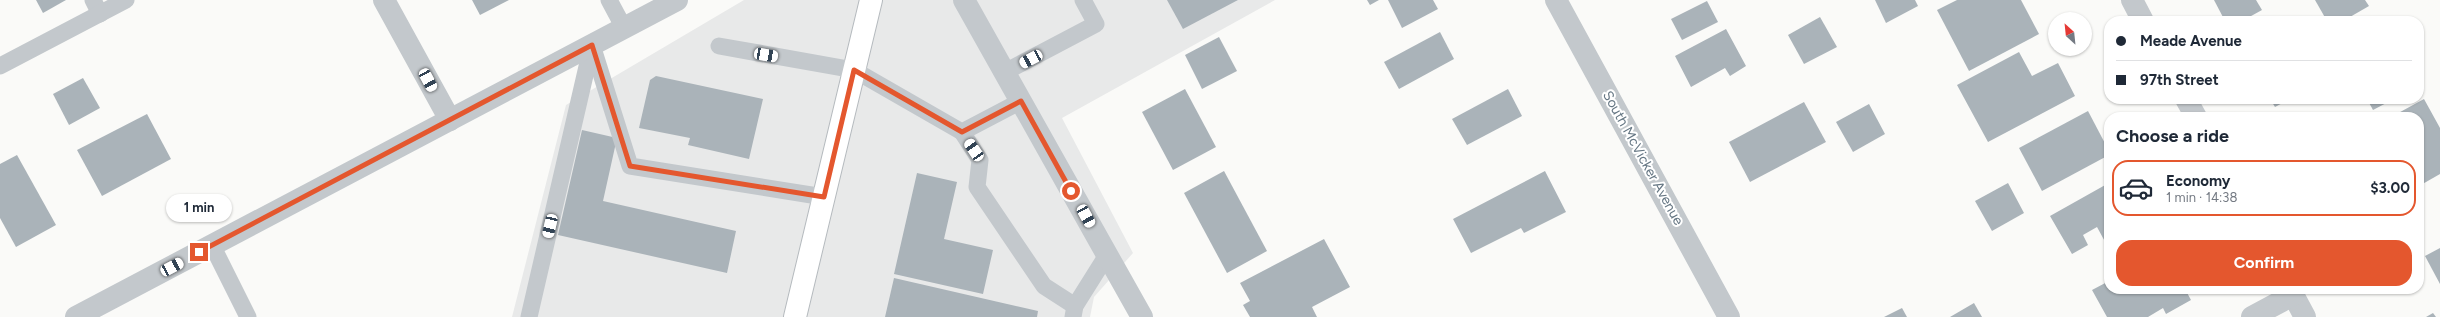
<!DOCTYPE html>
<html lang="en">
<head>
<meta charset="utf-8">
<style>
  body { margin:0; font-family:Figtree,sans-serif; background:#f6f6f7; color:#1f2937; height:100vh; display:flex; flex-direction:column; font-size:15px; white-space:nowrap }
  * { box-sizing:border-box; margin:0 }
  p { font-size:13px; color:#747a83 }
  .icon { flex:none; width:22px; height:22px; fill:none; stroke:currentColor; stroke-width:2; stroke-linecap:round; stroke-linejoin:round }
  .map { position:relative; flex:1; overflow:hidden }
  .details { position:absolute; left:2104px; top:112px; width:320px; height:182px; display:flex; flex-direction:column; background:#fff; border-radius:16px; box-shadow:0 1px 3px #0004 }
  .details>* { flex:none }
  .guide { position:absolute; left:2104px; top:16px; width:320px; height:88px; border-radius:16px; box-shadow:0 1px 3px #0004; display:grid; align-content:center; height:88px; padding:0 12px; background:#fff }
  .needle { width:26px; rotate:333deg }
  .controls { position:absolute; left:2048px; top:12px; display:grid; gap:8px }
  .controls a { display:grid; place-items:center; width:44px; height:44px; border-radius:50%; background:#fff; box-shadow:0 1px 3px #0004; font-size:20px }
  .end { position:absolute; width:18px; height:18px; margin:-9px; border:5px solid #e4572e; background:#fff; box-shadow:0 0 0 2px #fff }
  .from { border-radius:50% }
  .bubble { position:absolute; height:28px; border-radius:14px; background:#fff; box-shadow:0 1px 3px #0004; font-size:13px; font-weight:700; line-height:28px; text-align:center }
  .car { position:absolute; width:12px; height:24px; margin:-12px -6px; border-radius:5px; box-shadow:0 0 3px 1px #0007; background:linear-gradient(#fff 24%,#345 0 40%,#fff 0 76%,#345 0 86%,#fff 0) }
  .guide b { display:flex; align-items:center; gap:14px; height:38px; font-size:15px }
  .guide b+b { border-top:1px solid #e0e1e3 }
  .guide i { width:10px; height:10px; background:#1f2937 }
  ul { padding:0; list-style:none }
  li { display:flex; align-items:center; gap:12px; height:56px; margin:0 8px 6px; padding:0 4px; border:2px solid transparent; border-radius:16px }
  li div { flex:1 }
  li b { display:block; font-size:15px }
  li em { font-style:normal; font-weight:700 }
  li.current { border-color:#e4572e }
  li>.icon { width:36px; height:36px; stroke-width:1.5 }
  h2 { padding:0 12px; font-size:18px; line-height:48px }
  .action { display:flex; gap:8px; margin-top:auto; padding:8px 12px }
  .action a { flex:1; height:46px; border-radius:16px; background:#e4572e; color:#fff; font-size:16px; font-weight:700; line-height:46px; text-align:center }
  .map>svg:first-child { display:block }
  .built { fill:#e8e9e9 }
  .building { fill:#aab3b9 }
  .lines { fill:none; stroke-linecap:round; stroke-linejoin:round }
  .primary-casing { stroke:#b5babe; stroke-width:24 }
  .service { stroke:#c3c8cc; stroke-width:17 }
  .minor { stroke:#c3c8cc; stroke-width:22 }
  .primary { stroke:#fff; stroke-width:22 }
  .route { stroke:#e4572e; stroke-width:5 }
  .labels { text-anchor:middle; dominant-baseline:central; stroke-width:4; stroke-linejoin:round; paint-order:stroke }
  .street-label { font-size:14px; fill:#657683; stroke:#fff }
</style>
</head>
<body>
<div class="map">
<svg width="2440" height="317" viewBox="0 0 2440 317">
  <rect width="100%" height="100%" fill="#fafaf8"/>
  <!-- built -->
  <path class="built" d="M 744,0 L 1275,0 L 1062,118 L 1133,253 L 1094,297 L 1090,317 L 512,317 L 566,105 Z"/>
  <!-- building -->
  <g class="building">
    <path d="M 36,0 L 66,0 L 43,13 Z"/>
    <path d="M 472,0 L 509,0 L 480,15 Z"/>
    <path d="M 1167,0 L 1238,0 L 1183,29 Z"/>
    <path d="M 1367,0 L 1379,0 L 1370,5 Z"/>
    <path d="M 1388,0 L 1433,0 L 1438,9 L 1402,28 Z"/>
    <path d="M 1875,0 L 1915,0 L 1918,6 L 1886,23 Z"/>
    <path d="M 1957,0 L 2021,0 L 2039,34 L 1969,71 L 1937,10 Z"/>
    <path d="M 2214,0 L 2256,0 L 2262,10 L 2242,21 L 2225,21 Z"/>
    <path d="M 2315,0 L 2365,0 L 2369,6 L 2343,21 L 2327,21 Z"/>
    <path d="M 1707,1 L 1718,22 L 1682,40 L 1671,19 Z"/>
    <path d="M 1820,17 L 1837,47 L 1804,64 L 1788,35 Z"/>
    <path d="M 1726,29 L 1746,66 L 1730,76 L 1725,68 L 1691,87 L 1675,56 Z"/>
    <path d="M 1440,32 L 1454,59 L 1399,89 L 1384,62 Z"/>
    <path d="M 1219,37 L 1237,71 L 1202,89 L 1185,55 Z"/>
    <path d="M 2019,52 L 2032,76 L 2058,63 L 2075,96 L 1988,142 L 1957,85 Z"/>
    <path d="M 656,76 L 763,99 L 749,159 L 688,145 L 690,138 L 639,128 L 650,80 Z"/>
    <path d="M 83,78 L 100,108 L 69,125 L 53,94 Z"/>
    <path d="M 1185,89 L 1216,147 L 1173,170 L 1142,112 Z"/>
    <path d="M 1508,89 L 1522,116 L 1467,145 L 1452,119 Z"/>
    <path d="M 2270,99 L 2290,99 L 2275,107 Z"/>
    <path d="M 2367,99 L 2394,99 L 2373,110 Z"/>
    <path d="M 2424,99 L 2440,128 L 2440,174 L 2419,186 L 2419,117 L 2391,117 Z"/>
    <path d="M 1804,102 L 1826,142 L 1750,182 L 1729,142 Z"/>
    <path d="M 1869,104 L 1885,134 L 1853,152 L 1836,122 Z"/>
    <path d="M 2088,111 L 2109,151 L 2109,155 L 2042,191 L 2019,148 Z"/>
    <path d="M 147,114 L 171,159 L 102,196 L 77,150 Z"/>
    <path d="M 582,130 L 617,138 L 603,201 L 736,231 L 727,273 L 558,235 Z"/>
    <path d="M 17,155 L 56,225 L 16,247 L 0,218 L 0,164 Z"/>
    <path d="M 1224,171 L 1267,251 L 1227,273 L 1184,193 Z"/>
    <path d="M 1545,171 L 1566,212 L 1524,233 L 1521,228 L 1471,253 L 1453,219 Z"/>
    <path d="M 917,173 L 957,182 L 944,239 L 993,250 L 983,294 L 894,274 Z"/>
    <path d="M 2008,183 L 2024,213 L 1992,231 L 1975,201 Z"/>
    <path d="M 2107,184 L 2109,188 L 2109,249 L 2097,227 L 2083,235 L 2088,245 L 2072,254 L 2050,216 Z"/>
    <path d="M 1324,239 L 1350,287 L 1312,307 L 1317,317 L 1250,317 L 1243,305 L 1250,301 L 1240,283 Z"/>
    <path d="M 2440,248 L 2440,284 L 2425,256 Z"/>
    <path d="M 894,278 L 1038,311 L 1037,317 L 885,317 Z"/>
    <path d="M 2109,281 L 2109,289 L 2185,289 L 2191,300 L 2166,314 L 2163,308 L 2148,317 L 2107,317 L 2092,290 Z"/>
    <path d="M 1974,303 L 1982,317 L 1950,317 Z"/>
    <path d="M 1902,308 L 1907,317 L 1884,317 Z"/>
    <path d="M 2433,313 L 2436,317 L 2426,317 Z"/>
  </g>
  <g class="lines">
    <!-- primary casing -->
    <g class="primary-casing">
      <path id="primary" d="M 795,317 L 871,0"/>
    </g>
    <!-- service -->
    <g class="service">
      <path d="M 93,0 L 100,14"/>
      <path d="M 609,0 L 624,28"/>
      <path d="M 592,45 L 630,166 L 824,197"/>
      <path d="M 719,46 L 854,70 L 962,132 L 1021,101"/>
      <path d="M 0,66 L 126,0"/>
      <path d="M 1005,72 L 1096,24 L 1083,0"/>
      <path d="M 962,132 L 980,160 L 977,187 L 1044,286 L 1075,306"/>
      <path d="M 212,245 L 248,317"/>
      <path d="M 529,317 L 592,45"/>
      <path d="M 1073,317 L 1075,306 L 1107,255"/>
    </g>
    <!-- minor -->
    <g class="minor">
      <path d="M 384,0 L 450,120"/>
      <path d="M 964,0 L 1142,317"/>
      <path d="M 1556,0 L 1729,317"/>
      <path d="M 2132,0 L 2143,21"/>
      <path d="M 2186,99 L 2196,117"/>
      <path d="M 2290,289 L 2305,317"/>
      <path d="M 76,317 L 677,0"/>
      <path d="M 2252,317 L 2293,295"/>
    </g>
    <!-- primary -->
    <use href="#primary" class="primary"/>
  </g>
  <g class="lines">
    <!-- route -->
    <path class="route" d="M 199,252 L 592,45 L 630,166 L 824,197 L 854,70 L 962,132 L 1021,101 L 1071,191"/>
  </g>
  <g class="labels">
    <!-- street labels -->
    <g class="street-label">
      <text transform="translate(1643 158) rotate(61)">South McVicker Avenue</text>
    </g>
  </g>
</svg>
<div class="controls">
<a><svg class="needle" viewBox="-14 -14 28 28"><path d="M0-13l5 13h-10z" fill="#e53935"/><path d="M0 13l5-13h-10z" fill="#747a83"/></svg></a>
</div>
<i class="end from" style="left:1071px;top:191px"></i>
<i class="end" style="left:199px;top:252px"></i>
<div class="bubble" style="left:166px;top:194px;width:66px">1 min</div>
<i class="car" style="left:766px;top:55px;rotate:100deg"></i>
<i class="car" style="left:1031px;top:59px;rotate:242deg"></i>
<i class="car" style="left:428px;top:80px;rotate:152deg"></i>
<i class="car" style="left:974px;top:150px;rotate:326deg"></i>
<i class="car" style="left:1086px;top:216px;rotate:151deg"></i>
<i class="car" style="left:550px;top:226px;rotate:193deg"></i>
<i class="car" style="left:172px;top:267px;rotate:62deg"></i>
<div class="guide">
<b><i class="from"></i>Meade Avenue</b>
<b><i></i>97th Street</b>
</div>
<section class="details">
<h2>Choose a ride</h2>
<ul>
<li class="current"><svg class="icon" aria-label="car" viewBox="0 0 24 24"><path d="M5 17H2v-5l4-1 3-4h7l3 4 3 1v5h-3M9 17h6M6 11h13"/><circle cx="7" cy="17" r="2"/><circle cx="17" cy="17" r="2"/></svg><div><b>Economy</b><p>1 min · 14:38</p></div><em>$3.00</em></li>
</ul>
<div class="action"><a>Confirm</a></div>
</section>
</div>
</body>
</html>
